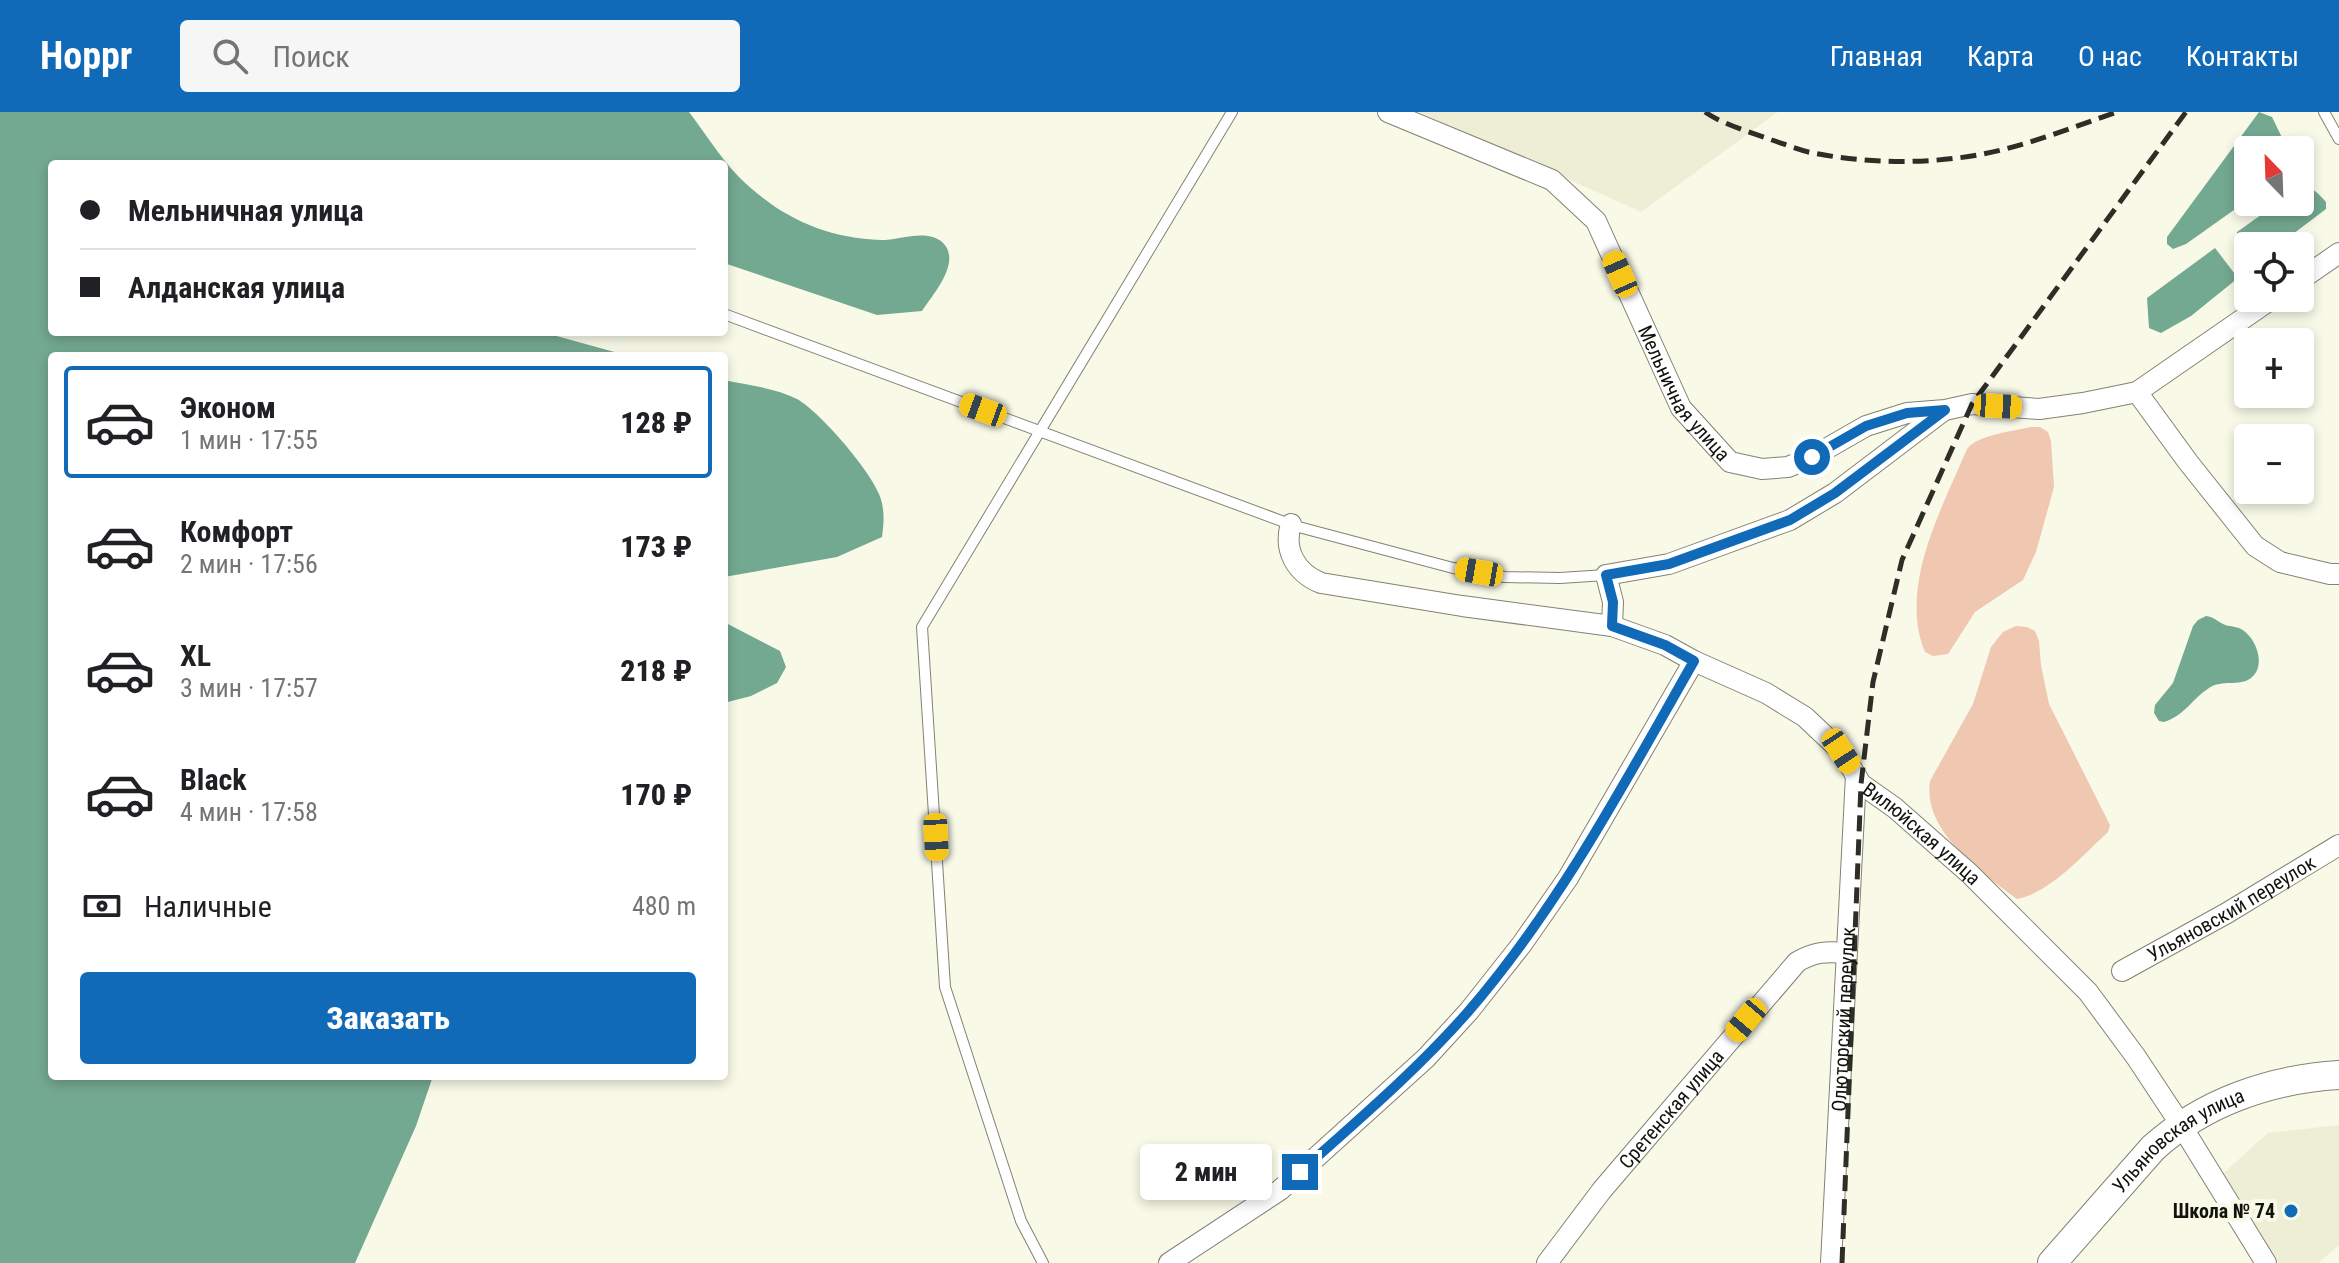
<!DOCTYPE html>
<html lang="ru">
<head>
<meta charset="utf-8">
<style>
  body { margin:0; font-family:"Roboto Condensed",sans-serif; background:#f6f6f6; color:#202124; height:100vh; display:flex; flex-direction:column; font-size:30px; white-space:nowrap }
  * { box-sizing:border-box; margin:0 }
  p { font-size:26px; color:#757577 }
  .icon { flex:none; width:44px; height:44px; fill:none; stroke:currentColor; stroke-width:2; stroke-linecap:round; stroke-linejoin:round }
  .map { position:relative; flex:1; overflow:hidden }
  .panel { position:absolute; left:48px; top:240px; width:680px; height:728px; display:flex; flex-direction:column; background:#fff; border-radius:8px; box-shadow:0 4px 12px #0003 }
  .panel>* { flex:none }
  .guide { position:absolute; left:48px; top:48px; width:680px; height:176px; border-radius:8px; box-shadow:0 4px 12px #0003; display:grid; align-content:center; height:176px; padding:0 32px; background:#fff }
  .needle { width:52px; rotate:337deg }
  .fabs { position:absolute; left:2234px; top:24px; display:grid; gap:16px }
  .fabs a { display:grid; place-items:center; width:80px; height:80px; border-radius:8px; background:#fff; box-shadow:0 4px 12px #0003; font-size:40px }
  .end { position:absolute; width:36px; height:36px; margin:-18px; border:10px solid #106ab7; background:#fff; box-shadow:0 0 0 4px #fff }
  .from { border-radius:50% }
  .bubble { position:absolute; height:56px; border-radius:8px; background:#fff; box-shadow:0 4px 12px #0003; font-size:26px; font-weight:800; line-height:56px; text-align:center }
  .car { position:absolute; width:24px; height:48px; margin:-24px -12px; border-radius:10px; box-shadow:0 0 6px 2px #0007; background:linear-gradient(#f5c518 24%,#345 0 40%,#f5c518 0 76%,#345 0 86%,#f5c518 0) }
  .guide b { display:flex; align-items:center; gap:28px; height:76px; font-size:30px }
  .guide b+b { border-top:2px solid #e0e0e0 }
  .guide i { width:20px; height:20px; background:#202124 }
  ul { padding:14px 0 0; list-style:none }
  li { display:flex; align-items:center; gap:24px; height:112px; margin:0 16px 12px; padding:0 16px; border:4px solid transparent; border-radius:8px }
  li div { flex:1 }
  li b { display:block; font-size:30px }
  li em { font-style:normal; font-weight:800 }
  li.active { border-color:#106ab7 }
  li>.icon { width:72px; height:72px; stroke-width:1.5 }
  .pay { display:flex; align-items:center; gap:20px; height:88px; padding:0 32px; font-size:30px }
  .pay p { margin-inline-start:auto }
  .primary-button { display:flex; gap:16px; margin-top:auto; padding:16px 32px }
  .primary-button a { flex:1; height:92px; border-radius:8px; background:#106ab7; color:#fff; font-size:32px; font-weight:800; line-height:92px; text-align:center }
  header { display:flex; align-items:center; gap:48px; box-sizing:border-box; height:112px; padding:0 40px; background:#106ab7; color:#fff }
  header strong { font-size:38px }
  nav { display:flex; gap:44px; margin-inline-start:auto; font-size:28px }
  .search { width:560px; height:72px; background:#f6f6f6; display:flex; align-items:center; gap:20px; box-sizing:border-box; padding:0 28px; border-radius:8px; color:#757577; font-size:30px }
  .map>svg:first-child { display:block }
  .built { fill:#edeed5 }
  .green { fill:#f0c7b0 }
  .water { fill:#73a891 }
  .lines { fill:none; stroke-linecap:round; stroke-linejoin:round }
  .lane-casing { stroke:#828373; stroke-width:12 }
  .street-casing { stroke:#828373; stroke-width:22 }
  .secondary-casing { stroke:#828373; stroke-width:30 }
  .lane { stroke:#fff; stroke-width:10 }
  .street { stroke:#fff; stroke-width:20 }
  .secondary { stroke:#fff; stroke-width:28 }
  .rail { stroke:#2e2e27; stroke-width:5; stroke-dasharray:16 8; stroke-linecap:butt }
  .route { stroke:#106ab7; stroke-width:10 }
  .poi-dot { fill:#106ab7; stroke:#f9f9e8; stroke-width:3 }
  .labels { text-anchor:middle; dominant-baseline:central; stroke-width:8; stroke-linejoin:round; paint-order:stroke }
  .street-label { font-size:20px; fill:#13130d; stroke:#f9f9e8 }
  .poi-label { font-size:20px; font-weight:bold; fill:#13130d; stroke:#f9f9e8; text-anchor:end }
</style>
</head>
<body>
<header>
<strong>Hoppr</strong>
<div class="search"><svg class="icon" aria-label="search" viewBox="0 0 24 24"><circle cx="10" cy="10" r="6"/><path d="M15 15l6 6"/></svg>Поиск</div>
<nav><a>Главная</a><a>Карта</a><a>О нас</a><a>Контакты</a></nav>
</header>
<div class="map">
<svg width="2339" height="1151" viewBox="0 0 2339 1151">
  <rect width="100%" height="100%" fill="#f9f9e8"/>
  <!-- built -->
  <g class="built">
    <path d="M 1419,0 L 1778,0 L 1641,100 Z"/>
    <path d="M 2339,1013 L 2339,1133 L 2318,1151 L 2279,1151 L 2219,1065 L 2268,1021 Z"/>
  </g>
  <!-- green -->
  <g class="green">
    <path d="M 2031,315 L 2040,315 L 2048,320 L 2051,329 L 2054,375 L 2036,440 L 2023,468 L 1975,500 L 1948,542 L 1933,544 L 1925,540 C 1898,475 1942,396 1967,337 C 1977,323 2014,319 2031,315 Z"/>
    <path d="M 2016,514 L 2027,515 L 2035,519 L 2039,529 L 2041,553 L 2049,592 L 2110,713 L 2108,720 C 2084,742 2050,781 2017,787 C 1982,761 1922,719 1930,669 L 1973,592 L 1991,535 L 2003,520 Z"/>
  </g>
  <!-- water -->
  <g class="water">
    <path d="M 0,0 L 689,0 C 705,21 720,45 738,64 C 778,104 823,126 881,128 C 899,128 925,117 941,129 C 964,148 933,182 922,199 L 877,203 L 724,151 L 724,52 L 52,52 L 52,220 L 542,220 L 629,244 L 52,244 L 52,964 L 433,964 L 416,1014 L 355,1151 L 0,1151 Z"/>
    <path d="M 2259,0 L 2272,5 L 2288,38 L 2248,38 L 2248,88 L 2186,132 L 2173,137 L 2167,132 L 2167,125 Z"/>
    <path d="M 2301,74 C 2312,74 2319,82 2326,90 L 2326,97 L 2277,134 L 2248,134 L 2248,144 C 2239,139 2237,130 2237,120 L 2279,90 L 2300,90 Z"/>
    <path d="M 2215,136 L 2238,166 L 2191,204 L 2161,221 L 2149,216 L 2147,186 Z"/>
    <path d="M 724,268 C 747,273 776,276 797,287 C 820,300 869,357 879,382 C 885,396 884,410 882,425 L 837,445 L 724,465 Z"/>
    <path d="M 2206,504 C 2214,505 2217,509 2223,512 C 2229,515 2236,514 2241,517 C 2256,525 2267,554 2251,566 C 2239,575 2222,567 2209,576 C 2192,587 2184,604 2164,610 L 2159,609 L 2154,601 L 2155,593 L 2173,571 L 2193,514 L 2198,508 Z"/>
    <path d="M 724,510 L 780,539 L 786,555 L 777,571 L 751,584 L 724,591 Z"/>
  </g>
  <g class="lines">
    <!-- lane casing -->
    <g class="lane-casing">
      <g id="lane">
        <path d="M 2324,0 L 2339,27"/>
        <path d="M 724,202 L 1295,414 L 1453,456 L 1505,465 L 1560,466 L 1606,463"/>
        <path d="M 1043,1151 L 1021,1109 L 945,875 L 922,515 L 1232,0"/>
      </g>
    </g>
    <!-- street casing -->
    <g class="street-casing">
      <g id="street">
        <path id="s1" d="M 1388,0 L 1552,68 L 1596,109 L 1681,296 L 1730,350 L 1762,357 L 1788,355 L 1812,345 L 1866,314 L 1907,301 L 1945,298 L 1972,292 L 2039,297 L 2083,291 L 2137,280 L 2273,186"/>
        <path d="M 2300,168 L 2339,141"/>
        <path d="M 2137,280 L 2188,350 L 2255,434 L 2280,450 L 2330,462 L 2339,462"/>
        <path id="s2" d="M 1291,412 C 1283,438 1296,461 1321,471 L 1462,494 L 1612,514 L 1665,533 L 1694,549 L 1766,581 L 1805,605 L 1841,639 L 1861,672 L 1895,696 L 1970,762 L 2088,880 L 2136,945 L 2181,1013 L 2266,1151"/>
        <path d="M 1612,514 L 1613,490 L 1606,463 L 1669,452 L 1790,408 L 1835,381 L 1943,299"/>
        <path id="s3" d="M 2122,859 L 2227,801 L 2339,733"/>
        <path d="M 1169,1151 L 1280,1078 L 1426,946 L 1469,899 L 1522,832 L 1568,766 L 1694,549"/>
        <path id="s4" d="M 1547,1151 L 1602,1078 L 1797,850 C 1814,840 1826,839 1846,841"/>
        <path id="s5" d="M 1831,1151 L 1856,663"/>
      </g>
    </g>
    <!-- secondary casing -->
    <g class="secondary-casing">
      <g id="secondary">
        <path id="s6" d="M 2052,1151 L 2153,1036 C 2204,990 2271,967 2339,963"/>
      </g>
    </g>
    <!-- lane -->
    <use href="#lane" class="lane"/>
    <!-- street -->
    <use href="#street" class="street"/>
    <!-- secondary -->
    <use href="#secondary" class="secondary"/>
    <!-- rail -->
    <g class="rail">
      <path d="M 1705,0 C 1724,13 1750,20 1772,28 C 1787,33 1803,40 1819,42 C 1872,52 1930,52 1983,42 C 2029,33 2073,15 2117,0"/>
      <path d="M 1842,1151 L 1861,672 L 1873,570 L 1902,448 L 1972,292 L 2186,0"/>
    </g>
  </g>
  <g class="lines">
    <!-- route -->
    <path class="route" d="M 1300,1060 C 1357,1009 1416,959 1467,901 C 1559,795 1625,670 1694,549 L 1665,533 L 1612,514 L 1613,490 L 1606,463 L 1669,452 L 1790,408 L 1835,381 L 1945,298 L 1907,301 L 1866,314 L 1812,345"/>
  </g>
  <!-- markers -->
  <circle class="poi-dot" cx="2291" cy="1099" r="8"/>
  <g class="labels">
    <!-- street labels -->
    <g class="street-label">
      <text stroke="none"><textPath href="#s1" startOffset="432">Мельничная улица</textPath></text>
      <text stroke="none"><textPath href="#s2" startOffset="748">Вилюйская улица</textPath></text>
      <text stroke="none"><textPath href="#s3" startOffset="126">Ульяновский переулок</textPath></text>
      <text stroke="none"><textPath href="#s5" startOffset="244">Олюторский переулок</textPath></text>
      <text stroke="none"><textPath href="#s4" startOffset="198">Сретенская улица</textPath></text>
      <text stroke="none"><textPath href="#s6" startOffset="178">Ульяновская улица</textPath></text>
    </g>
    <!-- poi labels -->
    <g class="poi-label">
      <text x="2275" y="1099">Школа № 74</text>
    </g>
  </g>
</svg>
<div class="fabs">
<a><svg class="needle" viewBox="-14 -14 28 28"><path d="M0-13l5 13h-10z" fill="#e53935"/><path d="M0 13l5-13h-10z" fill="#757577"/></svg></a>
<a><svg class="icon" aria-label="locate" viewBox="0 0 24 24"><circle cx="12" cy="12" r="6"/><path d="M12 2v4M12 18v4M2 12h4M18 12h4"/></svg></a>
<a>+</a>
<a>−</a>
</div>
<i class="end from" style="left:1812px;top:345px"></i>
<i class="end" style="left:1300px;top:1060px"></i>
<div class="bubble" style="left:1140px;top:1032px;width:132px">2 мин</div>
<i class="car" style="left:1620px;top:162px;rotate:336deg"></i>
<i class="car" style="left:1998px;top:294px;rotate:93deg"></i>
<i class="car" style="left:983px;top:298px;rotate:290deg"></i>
<i class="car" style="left:1479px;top:460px;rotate:280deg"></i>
<i class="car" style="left:1841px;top:639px;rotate:147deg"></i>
<i class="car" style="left:936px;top:725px;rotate:177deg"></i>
<i class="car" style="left:1746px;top:908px;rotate:220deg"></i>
<div class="guide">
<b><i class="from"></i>Мельничная улица</b>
<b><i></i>Алданская улица</b>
</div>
<section class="panel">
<ul>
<li class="active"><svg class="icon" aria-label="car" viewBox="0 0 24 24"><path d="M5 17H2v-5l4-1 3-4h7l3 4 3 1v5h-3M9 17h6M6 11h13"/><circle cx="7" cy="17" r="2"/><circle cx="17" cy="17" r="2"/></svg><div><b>Эконом</b><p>1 мин · 17:55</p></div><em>128 ₽</em></li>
<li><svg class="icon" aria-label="car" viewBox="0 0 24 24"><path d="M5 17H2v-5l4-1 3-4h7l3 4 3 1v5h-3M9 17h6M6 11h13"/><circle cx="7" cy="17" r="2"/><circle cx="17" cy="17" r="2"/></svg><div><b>Комфорт</b><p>2 мин · 17:56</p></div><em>173 ₽</em></li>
<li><svg class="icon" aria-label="car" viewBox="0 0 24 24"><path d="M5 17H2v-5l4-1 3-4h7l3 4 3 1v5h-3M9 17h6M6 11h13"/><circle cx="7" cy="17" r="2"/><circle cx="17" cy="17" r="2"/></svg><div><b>XL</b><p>3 мин · 17:57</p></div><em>218 ₽</em></li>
<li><svg class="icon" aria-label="car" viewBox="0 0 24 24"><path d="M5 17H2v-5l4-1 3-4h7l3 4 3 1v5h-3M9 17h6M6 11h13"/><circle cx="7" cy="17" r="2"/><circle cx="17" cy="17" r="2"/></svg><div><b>Black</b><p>4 мин · 17:58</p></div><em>170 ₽</em></li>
</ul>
<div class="pay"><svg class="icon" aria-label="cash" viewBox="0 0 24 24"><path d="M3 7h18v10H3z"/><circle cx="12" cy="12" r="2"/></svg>Наличные<p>480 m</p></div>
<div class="primary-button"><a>Заказать</a></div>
</section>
</div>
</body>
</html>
